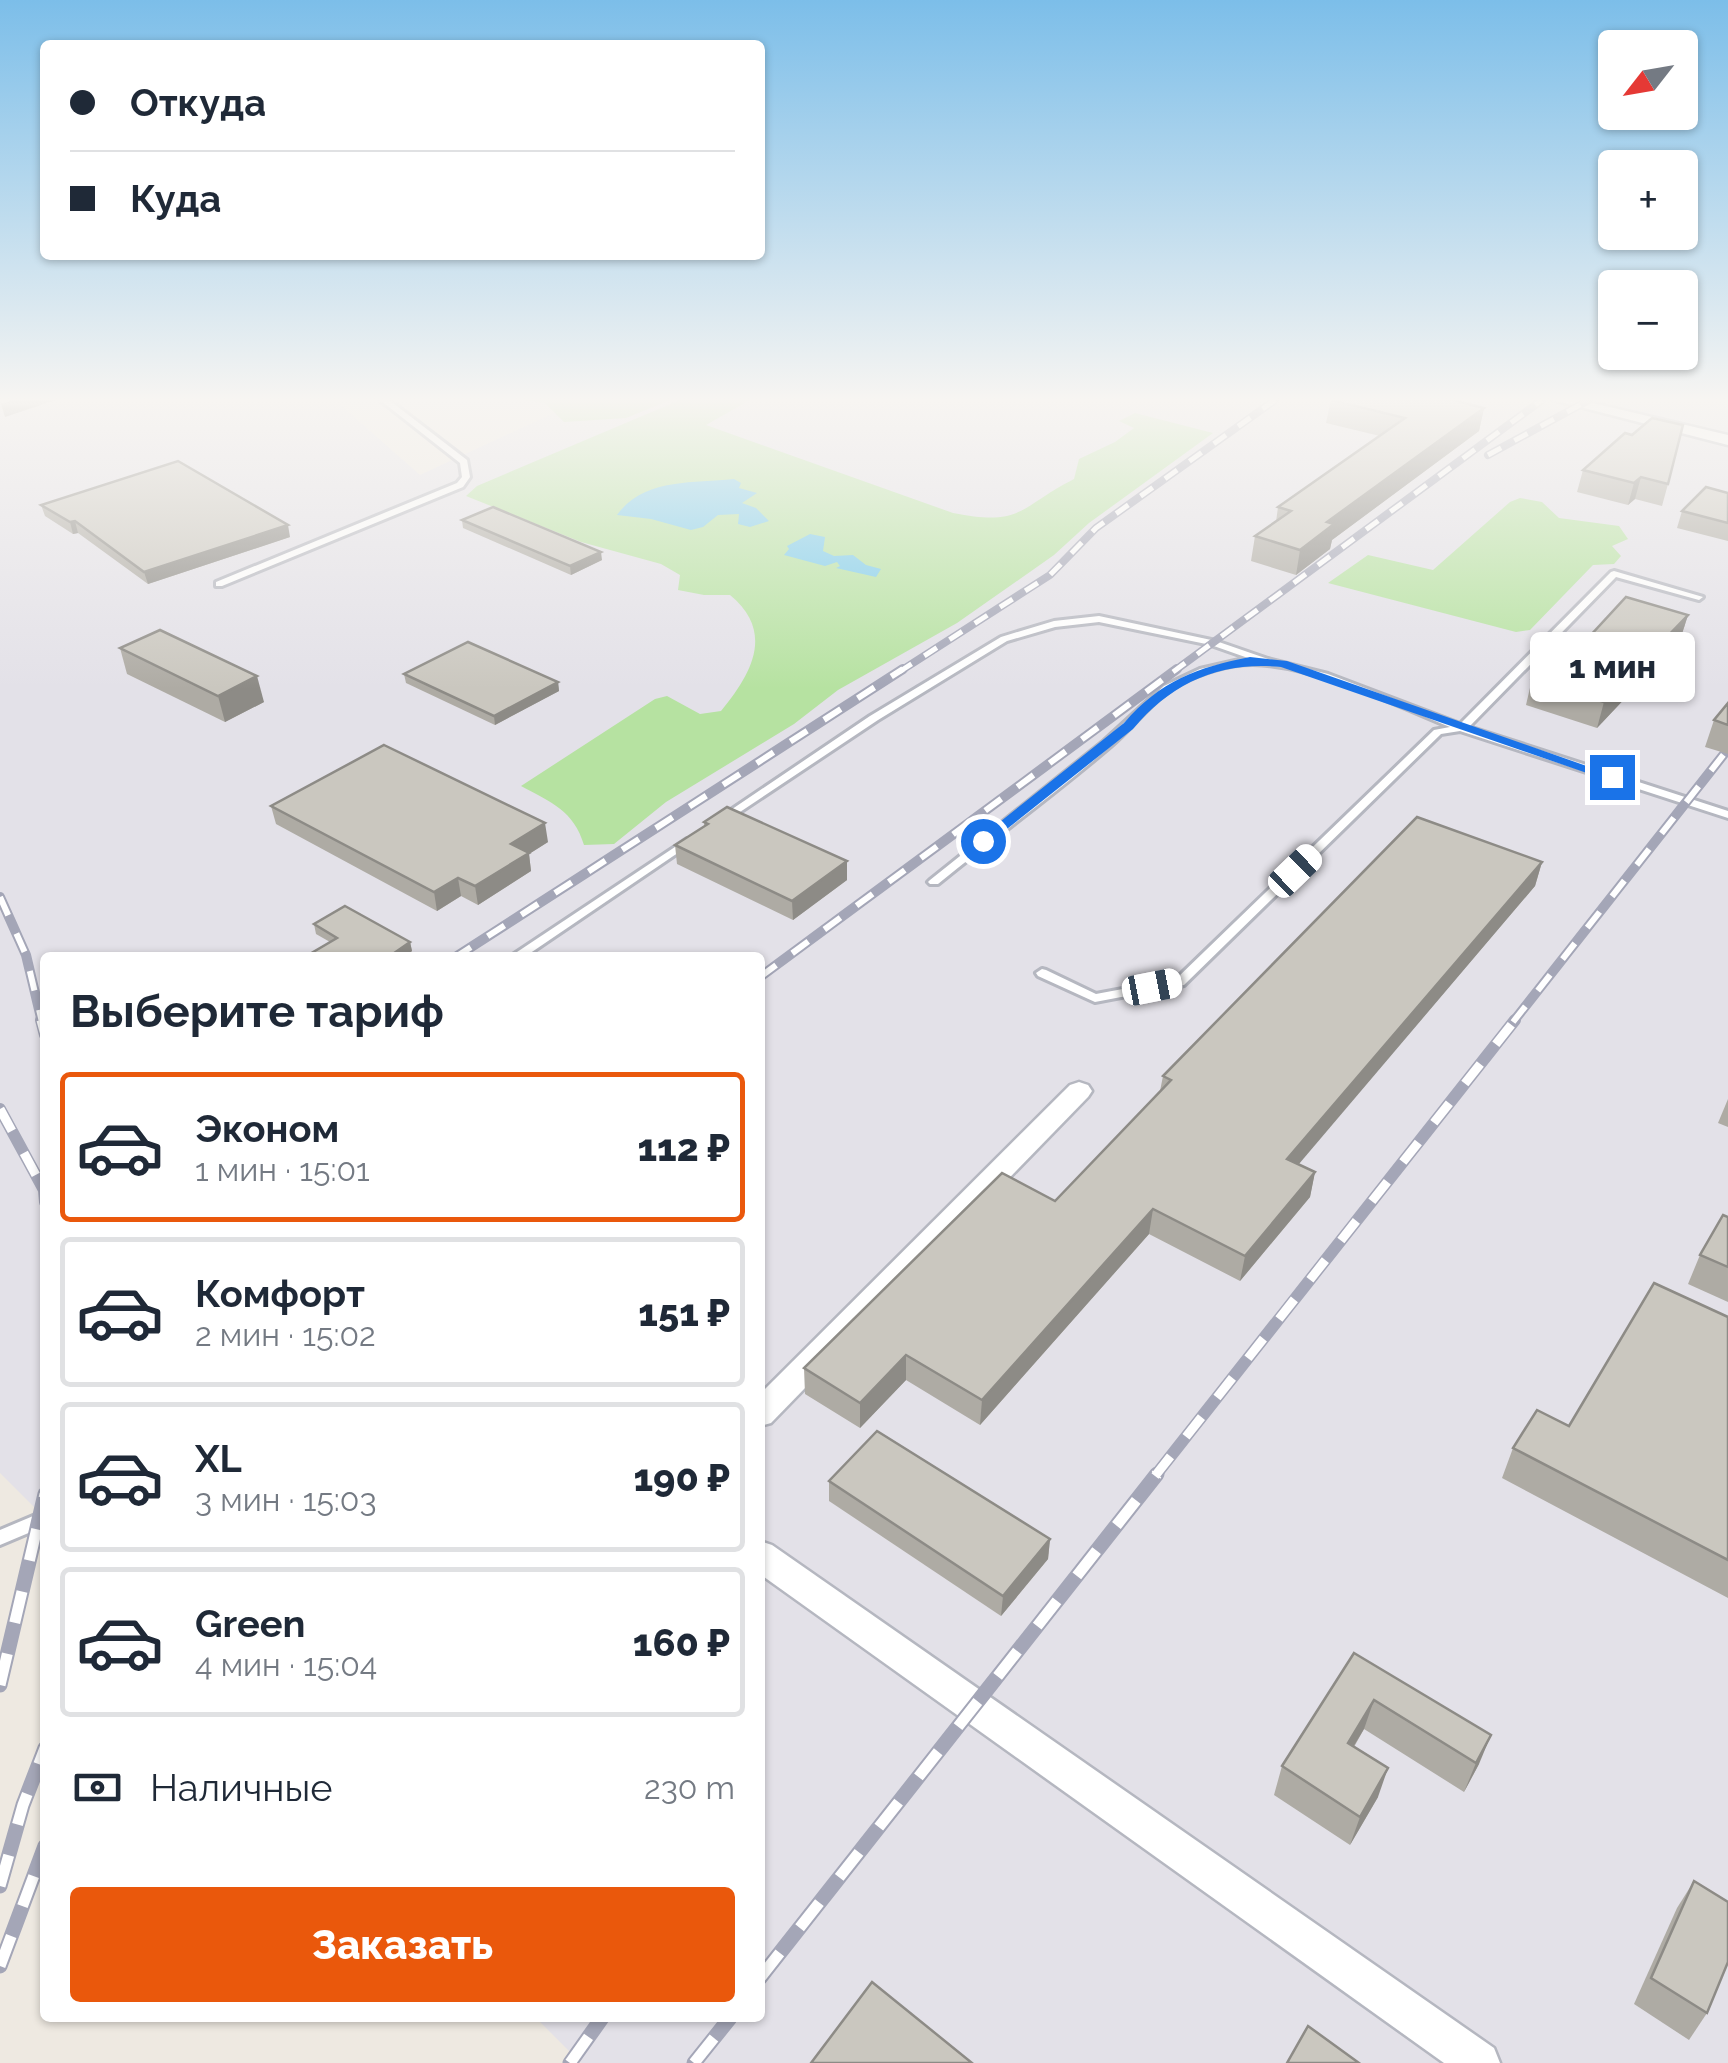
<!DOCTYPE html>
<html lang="ru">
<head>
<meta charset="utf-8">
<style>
  body { margin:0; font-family:Raleway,sans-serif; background:#f2f2f3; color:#1f2937; height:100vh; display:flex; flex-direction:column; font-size:38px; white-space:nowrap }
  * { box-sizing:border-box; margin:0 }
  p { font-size:32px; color:#747a83 }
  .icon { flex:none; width:55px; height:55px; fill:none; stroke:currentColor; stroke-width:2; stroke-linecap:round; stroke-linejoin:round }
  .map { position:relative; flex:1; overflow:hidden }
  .details { position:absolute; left:40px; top:952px; width:725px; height:1070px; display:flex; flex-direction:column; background:#fff; border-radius:10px; box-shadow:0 2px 8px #0004 }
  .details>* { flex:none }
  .top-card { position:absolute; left:40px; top:40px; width:725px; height:220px; border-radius:10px; box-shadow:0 2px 8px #0004; display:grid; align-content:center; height:220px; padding:0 30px; background:#fff }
  .needle { width:65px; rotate:239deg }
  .tools { position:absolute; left:1598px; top:30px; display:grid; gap:20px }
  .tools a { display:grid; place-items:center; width:100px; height:100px; border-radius:10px; background:#fff; box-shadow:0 2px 8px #0004; font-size:50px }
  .end { position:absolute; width:45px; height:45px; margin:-22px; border:12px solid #1a73e8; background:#fff; box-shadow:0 0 0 5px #fff }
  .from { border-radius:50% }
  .bubble { position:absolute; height:70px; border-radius:10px; background:#fff; box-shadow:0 2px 8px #0004; font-size:32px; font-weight:800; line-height:70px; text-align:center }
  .car { position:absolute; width:30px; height:60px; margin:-30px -15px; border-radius:12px; box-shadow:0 0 8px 2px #0007; background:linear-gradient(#fff 24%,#345 0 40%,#fff 0 76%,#345 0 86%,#fff 0) }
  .top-card b { display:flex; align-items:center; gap:35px; height:95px; font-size:38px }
  .top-card b+b { border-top:2px solid #e0e1e3 }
  .top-card i { width:25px; height:25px; background:#1f2937 }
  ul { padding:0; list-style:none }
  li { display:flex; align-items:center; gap:30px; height:150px; margin:0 20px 15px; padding:0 10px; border:5px solid #e0e1e3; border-radius:10px }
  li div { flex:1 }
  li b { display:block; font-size:38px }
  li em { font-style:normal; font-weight:800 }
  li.selected { border-color:#ea580c }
  li>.icon { width:90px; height:90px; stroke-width:1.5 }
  h2 { padding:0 30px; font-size:45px; line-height:120px }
  .pay { display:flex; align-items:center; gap:25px; height:110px; padding:0 30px; font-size:38px }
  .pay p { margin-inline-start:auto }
  .button { display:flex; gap:20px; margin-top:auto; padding:20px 30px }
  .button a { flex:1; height:115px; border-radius:10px; background:#ea580c; color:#fff; font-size:40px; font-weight:800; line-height:115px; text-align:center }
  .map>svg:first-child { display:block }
  .industrial { fill:#e3e1e8 }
  .green { fill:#b6e2a1 }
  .water { fill:#7acceb }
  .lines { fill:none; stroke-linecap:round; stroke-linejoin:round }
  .service-casing { stroke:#b5b7c0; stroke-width:6 }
  .minor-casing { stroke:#b5b7c0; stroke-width:5 }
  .service { fill:#fff; fill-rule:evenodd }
  .minor { fill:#fff; fill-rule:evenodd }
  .rail-far3-casing { stroke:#a4a6b7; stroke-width:8 }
  .rail-far2-casing { stroke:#a4a6b7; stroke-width:10 }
  .rail-far1-casing { stroke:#a4a6b7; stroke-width:12 }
  .rail-casing { stroke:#a4a6b7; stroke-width:15 }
  .rail-far3 { stroke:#fff; stroke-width:5; stroke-dasharray:15; stroke-linecap:butt }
  .rail-far2 { stroke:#fff; stroke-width:6; stroke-dasharray:20; stroke-linecap:butt }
  .rail-far1 { stroke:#fff; stroke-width:9; stroke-dasharray:25; stroke-linecap:butt }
  .rail { stroke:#fff; stroke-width:11; stroke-dasharray:32; stroke-linecap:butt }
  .wall { fill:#aeaba4 }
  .shaded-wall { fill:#8d8b86 }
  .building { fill:#cac7bf; stroke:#8d8b86; stroke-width:2.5 }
  .route { fill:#1a73e8 }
</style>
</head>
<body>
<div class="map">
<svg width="1728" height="2063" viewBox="0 0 1728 2063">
  <rect width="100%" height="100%" fill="#eee9e1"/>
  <!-- industrial -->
  <path class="industrial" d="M 0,400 L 335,400 L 420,475 L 582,400 L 1728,400 L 1728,2063 L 581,2063 L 536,2018 L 760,2018 L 760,958 L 45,958 L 45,1518 L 0,1473 Z"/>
  <!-- green -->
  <g class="green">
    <path d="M 522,400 L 670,400 L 626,418 L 564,422 L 545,403 Z"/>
    <path d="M 680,400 L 750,400 L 706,425 L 953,513 C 1023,527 1019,507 1074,479 L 1079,459 L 1115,442 L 1134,428 L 1119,421 L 1135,413 L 1213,433 L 1089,523 L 1054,555 L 957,623 L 838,690 L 794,724 L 666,802 L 614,844 L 584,845 C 574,811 551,802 521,786 L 655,699 L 667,696 L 700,714 L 721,711 C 752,673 775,632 730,595 L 704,595 L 678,590 L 680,575 L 661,564 L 581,542 L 466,496 L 477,486 Z"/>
    <path d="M 1520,498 L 1542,502 L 1559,518 L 1619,526 L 1628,539 L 1612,546 L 1621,556 L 1614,564 L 1593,565 L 1530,630 L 1516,632 L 1328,583 L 1368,555 L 1433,570 L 1510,502 Z"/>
  </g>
  <!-- water -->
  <g class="water">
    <path d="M 734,479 L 741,483 L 739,488 L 757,493 L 742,503 L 756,508 L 769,521 L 750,527 L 738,524 L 739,514 L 718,515 L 703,527 L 691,530 L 651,519 L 617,515 C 645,477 692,484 734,479 Z"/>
    <path d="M 810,534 L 825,537 L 823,551 L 834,556 L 853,555 L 866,565 L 881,569 L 876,577 L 836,568 L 840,566 L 837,562 L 825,566 L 784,555 L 789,549 L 787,546 Z"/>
  </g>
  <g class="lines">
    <!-- service casing -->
    <g class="service-casing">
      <g id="service">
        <path d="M 380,400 L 389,400 L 467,460 L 470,477 L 463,487 L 222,586 L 216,586 L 216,582 L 457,483 L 462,477 L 460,463 Z"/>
        <path d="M 1614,571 L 1703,597 L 1699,600 L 1616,577 L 1469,727 L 1728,811 L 1728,818 L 1460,731 L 1441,734 L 1184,985 L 1095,1002 L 1038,976 L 1036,973 L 1042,969 L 1046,970 L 1096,994 L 1176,979 L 1434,730 L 1450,727 C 1394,704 1313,665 1253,664 C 1229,664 1202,672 1180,684 C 1153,699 1135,725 1112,745 C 1055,794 995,837 938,884 L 930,884 L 928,882 L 930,880 L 1104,741 L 1164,686 L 1200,669 L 1248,658 L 1211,645 L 1099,622 L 1055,627 L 1007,641 L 878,720 L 728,820 L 724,821 L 719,818 L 870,716 L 1001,637 L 1054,621 L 1099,616 L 1216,641 L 1268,659 L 1328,674 L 1460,724 L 1611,572 Z"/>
        <path d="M 687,839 L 691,840 L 692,842 L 691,844 L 523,958 L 508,958 Z"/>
        <path d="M 45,1511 L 45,1526 L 0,1545 L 0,1530 Z"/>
      </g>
    </g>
    <!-- minor casing -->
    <g class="minor-casing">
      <g id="minor">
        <path d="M 1553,400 L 1580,400 L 1728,435 L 1728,445 Z"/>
        <path d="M 1079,1082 L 1088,1085 L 1092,1091 L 1088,1097 L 771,1423 L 760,1426 L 760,1394 L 1070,1085 Z"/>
        <path d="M 760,1541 L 772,1545 L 1494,2048 L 1500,2063 L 1444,2063 L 760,1574 Z"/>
      </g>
    </g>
    <!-- service -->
    <use href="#service" class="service"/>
    <!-- minor -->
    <use href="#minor" class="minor"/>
    <!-- rail-far3 casing -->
    <g class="rail-far3-casing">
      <g id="rail-far3">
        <path d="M 1488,455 L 1589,400"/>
        <path d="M 899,672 L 1050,575 L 1096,528 L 1275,400"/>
        <path d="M 1173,672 L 1542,400"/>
      </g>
    </g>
    <!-- rail-far2 casing -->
    <g class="rail-far2-casing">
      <g id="rail-far2">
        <path d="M 0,897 L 26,955 L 42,1022"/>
        <path d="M 454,958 L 903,669"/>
        <path d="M 760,977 L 1177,669"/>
        <path d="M 1513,1022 L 1728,749"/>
      </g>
    </g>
    <!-- rail-far1 casing -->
    <g class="rail-far1-casing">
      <g id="rail-far1">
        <path d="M 41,1020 L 45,1035"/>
        <path d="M 0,1109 L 44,1190 L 45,1202"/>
        <path d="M 1155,1476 L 1515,1020"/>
      </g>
    </g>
    <!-- rail casing -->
    <g class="rail-casing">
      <g id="rail">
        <path d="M 0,1685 L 45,1494"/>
        <path d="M 0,1886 L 23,1805 L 45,1748"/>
        <path d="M 0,1966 L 45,1846"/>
        <path d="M 760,1978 L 1157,1474"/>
        <path d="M 570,2063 L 602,2018"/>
        <path d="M 694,2063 L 730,2018"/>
      </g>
    </g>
    <!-- rail-far3 -->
    <use href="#rail-far3" class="rail-far3"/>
    <!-- rail-far2 -->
    <use href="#rail-far2" class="rail-far2"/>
    <!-- rail-far1 -->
    <use href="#rail-far1" class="rail-far1"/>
    <!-- rail -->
    <use href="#rail" class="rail"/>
  </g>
  <!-- wall -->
  <g class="wall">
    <path d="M 1331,400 L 1484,408 L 1479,431 L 1332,540 L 1330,549 L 1296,575 L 1251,561 L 1255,536 L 1276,522 L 1278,507 L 1380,436 L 1326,423 Z"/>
    <path d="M 1625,433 L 1668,484 L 1662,506 L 1635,499 L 1628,505 L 1577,492 L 1583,470 Z"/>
    <path d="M 1728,493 L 1728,541 L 1677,528 L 1682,511 Z"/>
    <path d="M 41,505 L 290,537 L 148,584 L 78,533 L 73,534 L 45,516 Z"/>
    <path d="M 462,520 L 602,560 L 571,575 L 463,528 Z"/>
    <path d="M 1688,615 L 1680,640 L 1597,728 L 1526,705 L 1532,679 L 1588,638 Z"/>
    <path d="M 120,648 L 264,702 L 225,722 L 127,674 Z"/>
    <path d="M 404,674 L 558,682 L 559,691 L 495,725 L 406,683 Z"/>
    <path d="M 1728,703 L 1728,754 L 1705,747 L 1714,720 Z"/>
    <path d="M 271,806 L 548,842 L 529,854 L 531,871 L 478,905 L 461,896 L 437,911 L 276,824 Z"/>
    <path d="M 704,822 L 847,880 L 793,920 L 677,864 L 675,845 L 704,827 Z"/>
    <path d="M 1542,862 L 1535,886 L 1298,1164 L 1315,1172 L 1310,1197 L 1240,1281 L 1149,1234 L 980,1425 L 906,1380 L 860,1428 L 805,1394 L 804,1368 L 1055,1201 L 1160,1091 L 1163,1076 Z"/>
    <path d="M 314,924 L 410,942 L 412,951 L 403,958 L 303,958 L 330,942 L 316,934 Z"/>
    <path d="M 1728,1099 L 1728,1127 L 1718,1123 Z"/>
    <path d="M 1728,1217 L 1728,1302 L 1688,1284 L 1700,1255 Z"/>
    <path d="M 1728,1317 L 1728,1598 L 1502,1478 L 1513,1448 L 1569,1426 Z"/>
    <path d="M 829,1481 L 1050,1539 L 1048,1559 L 1001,1616 L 829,1501 Z"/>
    <path d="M 1354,1653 L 1479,1764 L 1464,1792 L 1364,1729 L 1354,1747 L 1378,1797 L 1350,1845 L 1274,1795 L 1282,1766 Z"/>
    <path d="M 1694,1881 L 1707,2013 L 1689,2040 L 1634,2004 L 1677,1908 Z"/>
  </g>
  <!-- shaded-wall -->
  <g class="shaded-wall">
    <path d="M 13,400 L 56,400 L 5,417 L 1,404 Z"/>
    <path d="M 1484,408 L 1479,431 L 1332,540 L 1330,549 L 1296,575 L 1300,550 L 1327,522 Z"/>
    <path d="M 1641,477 L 1635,499 L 1628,505 L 1634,483 Z"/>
    <path d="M 75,521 L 78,533 L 73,534 L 70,522 Z"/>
    <path d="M 288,525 L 290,537 L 148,584 L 144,572 Z"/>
    <path d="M 601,552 L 602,560 L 571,575 L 570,566 Z"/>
    <path d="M 1688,615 L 1680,640 L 1597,728 L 1604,702 Z"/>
    <path d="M 257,676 L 264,702 L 225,722 L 218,696 Z"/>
    <path d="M 558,682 L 559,691 L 495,725 L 494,716 Z"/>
    <path d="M 545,823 L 548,842 L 529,854 L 531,871 L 478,905 L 475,886 L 511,844 Z"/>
    <path d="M 847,861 L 847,880 L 793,920 L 792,901 Z"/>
    <path d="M 1542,862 L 1535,886 L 1282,1184 L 1287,1159 Z"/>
    <path d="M 458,878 L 461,896 L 437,911 L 434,892 Z"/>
    <path d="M 410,942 L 412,951 L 403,958 L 387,958 Z"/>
    <path d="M 1315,1172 L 1310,1197 L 1240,1281 L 1245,1256 Z"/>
    <path d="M 1153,1209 L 1149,1234 L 980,1425 L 982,1400 Z"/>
    <path d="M 906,1355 L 906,1380 L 860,1428 L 860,1403 Z"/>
    <path d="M 1050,1539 L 1048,1559 L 1001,1616 L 1003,1596 Z"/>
    <path d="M 1374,1700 L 1364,1729 L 1338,1772 L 1348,1743 Z"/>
    <path d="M 1491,1735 L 1479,1764 L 1464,1792 L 1476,1763 Z"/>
    <path d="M 1388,1768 L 1378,1797 L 1350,1845 L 1360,1817 Z"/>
  </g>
  <!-- building -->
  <g class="building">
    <path d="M 1453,400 L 1484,408 L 1327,522 L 1334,524 L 1300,550 L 1255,536 L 1291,511 L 1278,507 L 1405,418 L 1331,400 Z"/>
    <path d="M 1652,418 L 1683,425 L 1668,484 L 1641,477 L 1634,483 L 1583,470 L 1625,433 L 1632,435 Z"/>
    <path d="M 178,461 L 288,525 L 144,572 L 75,521 L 70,522 L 41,505 Z"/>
    <path d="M 1706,487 L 1728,493 L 1728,523 L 1682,511 Z"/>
    <path d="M 493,507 L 601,552 L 570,566 L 462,520 Z"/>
    <path d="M 1626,597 L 1688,615 L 1604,702 L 1532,679 L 1577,634 L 1588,638 Z"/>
    <path d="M 160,630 L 257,676 L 218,696 L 120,648 Z"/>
    <path d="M 468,642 L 558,682 L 494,716 L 404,674 Z"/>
    <path d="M 1728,703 L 1728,725 L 1714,720 Z"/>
    <path d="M 384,745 L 545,823 L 511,844 L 529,853 L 475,886 L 458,878 L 434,892 L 271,806 Z"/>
    <path d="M 727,807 L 847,861 L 792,901 L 675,845 L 708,824 L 704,822 Z"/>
    <path d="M 1417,817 L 1542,862 L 1287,1159 L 1315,1172 L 1245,1256 L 1153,1209 L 982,1400 L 906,1355 L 860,1403 L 804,1368 L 1002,1173 L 1055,1201 L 1171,1080 L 1163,1076 Z"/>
    <path d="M 345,906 L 410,942 L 387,958 L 303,958 L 337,938 L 314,924 Z"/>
    <path d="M 1723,1215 L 1728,1217 L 1728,1267 L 1700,1255 Z"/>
    <path d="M 1654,1283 L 1728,1317 L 1728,1560 L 1513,1448 L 1537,1410 L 1569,1426 Z"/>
    <path d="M 877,1431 L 1050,1539 L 1003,1596 L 829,1481 Z"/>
    <path d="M 1354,1653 L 1491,1735 L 1476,1763 L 1374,1700 L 1348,1743 L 1388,1768 L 1360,1817 L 1282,1766 Z"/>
    <path d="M 1694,1881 L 1728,1902 L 1728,1962 L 1707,2013 L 1651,1978 Z"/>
    <path d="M 872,1982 L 972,2063 L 811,2063 Z"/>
    <path d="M 1308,2026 L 1359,2063 L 1287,2063 Z"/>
  </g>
  <!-- sky -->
  <linearGradient id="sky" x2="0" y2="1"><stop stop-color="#7cbee9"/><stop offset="0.58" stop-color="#f7f5f2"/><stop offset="1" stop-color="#f7f5f2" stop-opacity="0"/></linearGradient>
  <rect width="1728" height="689" fill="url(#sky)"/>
  <!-- route -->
  <path class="route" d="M 1250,657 L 1287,661 L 1618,777 L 1607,780 L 1281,667 C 1221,661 1172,682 1133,729 L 988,844 L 976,841 L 1124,723 C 1160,681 1198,667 1250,657 Z"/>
</svg>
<div class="tools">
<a><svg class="needle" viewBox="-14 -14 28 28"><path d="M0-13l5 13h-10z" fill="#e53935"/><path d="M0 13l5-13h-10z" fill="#747a83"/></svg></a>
<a>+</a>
<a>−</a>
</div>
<i class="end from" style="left:983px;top:841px"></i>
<i class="end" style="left:1612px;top:777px"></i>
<div class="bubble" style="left:1530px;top:632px;width:165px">1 мин</div>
<i class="car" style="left:1295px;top:871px;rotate:46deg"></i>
<i class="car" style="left:1152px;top:987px;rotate:79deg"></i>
<div class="top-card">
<b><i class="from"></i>Откуда</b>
<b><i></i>Куда</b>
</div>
<section class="details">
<h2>Выберите тариф</h2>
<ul>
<li class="selected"><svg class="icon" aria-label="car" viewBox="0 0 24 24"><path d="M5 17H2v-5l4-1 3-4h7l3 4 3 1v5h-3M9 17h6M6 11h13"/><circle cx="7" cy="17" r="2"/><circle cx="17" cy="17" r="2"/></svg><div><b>Эконом</b><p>1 мин · 15:01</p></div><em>112 ₽</em></li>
<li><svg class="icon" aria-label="car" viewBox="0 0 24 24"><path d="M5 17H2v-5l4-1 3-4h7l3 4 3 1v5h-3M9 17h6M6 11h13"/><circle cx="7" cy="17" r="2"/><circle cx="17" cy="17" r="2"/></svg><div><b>Комфорт</b><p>2 мин · 15:02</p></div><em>151 ₽</em></li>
<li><svg class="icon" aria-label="car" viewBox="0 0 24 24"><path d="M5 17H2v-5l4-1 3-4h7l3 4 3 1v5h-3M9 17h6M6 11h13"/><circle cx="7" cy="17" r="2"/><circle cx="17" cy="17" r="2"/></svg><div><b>XL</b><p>3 мин · 15:03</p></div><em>190 ₽</em></li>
<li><svg class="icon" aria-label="car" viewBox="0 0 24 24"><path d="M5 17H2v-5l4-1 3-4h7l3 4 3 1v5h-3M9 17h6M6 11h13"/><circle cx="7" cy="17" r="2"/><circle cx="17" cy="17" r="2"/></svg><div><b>Green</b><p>4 мин · 15:04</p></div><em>160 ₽</em></li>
</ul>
<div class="pay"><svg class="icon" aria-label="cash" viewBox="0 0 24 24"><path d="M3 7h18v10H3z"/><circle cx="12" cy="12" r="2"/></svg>Наличные<p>230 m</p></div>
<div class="button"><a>Заказать</a></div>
</section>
</div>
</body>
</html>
